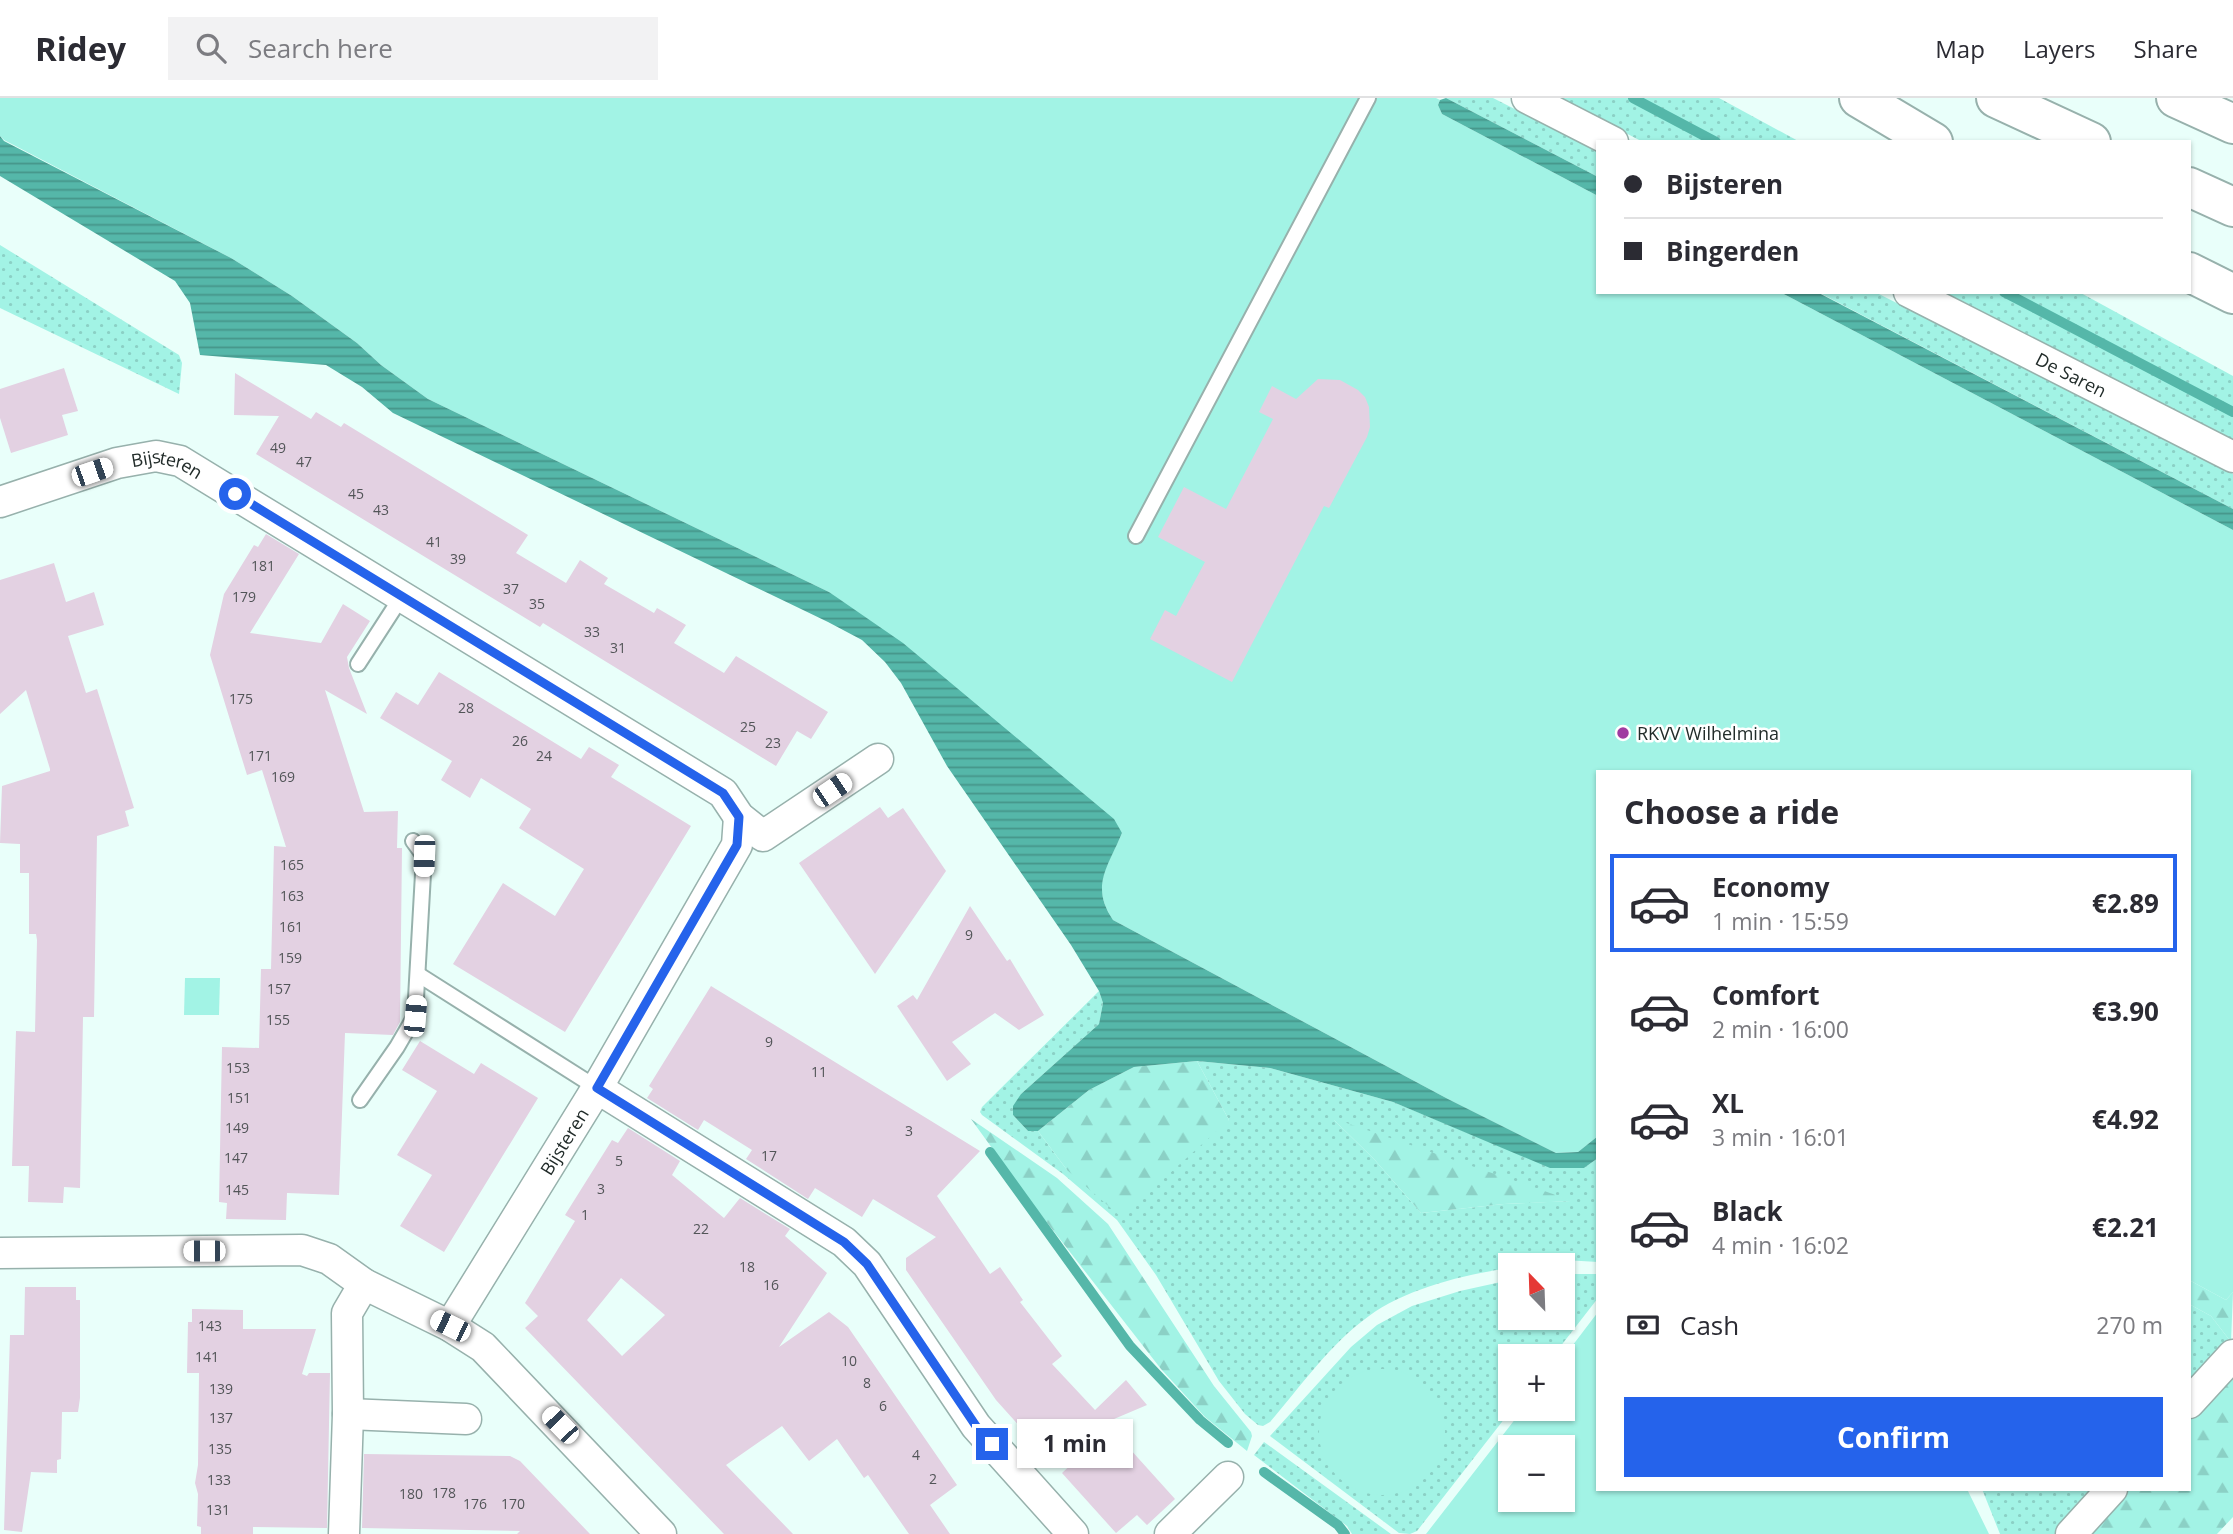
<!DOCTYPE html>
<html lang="en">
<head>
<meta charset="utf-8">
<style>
  body { margin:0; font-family:"Open Sans",sans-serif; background:#f2f2f3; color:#2b2b33; height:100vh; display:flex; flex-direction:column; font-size:26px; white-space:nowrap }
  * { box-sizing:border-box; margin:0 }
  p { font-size:23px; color:#7c7c81 }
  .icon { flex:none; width:38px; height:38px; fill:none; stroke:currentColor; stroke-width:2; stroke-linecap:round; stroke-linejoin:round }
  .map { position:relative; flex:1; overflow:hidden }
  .sheet { position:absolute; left:1596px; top:672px; width:595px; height:721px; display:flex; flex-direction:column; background:#fff; border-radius:0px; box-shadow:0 2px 5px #0004 }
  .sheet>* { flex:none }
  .hud { position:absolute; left:1596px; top:42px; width:595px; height:154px; border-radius:0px; box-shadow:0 2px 5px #0004; display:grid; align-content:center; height:154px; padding:0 28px; background:#fff }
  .needle { width:46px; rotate:337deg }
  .fabs { position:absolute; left:1498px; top:1155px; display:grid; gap:14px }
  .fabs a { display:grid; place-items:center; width:77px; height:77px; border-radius:0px; background:#fff; box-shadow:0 2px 5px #0004; font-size:35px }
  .end { position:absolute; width:32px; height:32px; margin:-16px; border:9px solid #2563eb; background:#fff; box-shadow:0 0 0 4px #fff }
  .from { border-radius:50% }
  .bubble { position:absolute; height:49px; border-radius:0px; background:#fff; box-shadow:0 2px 5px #0004; font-size:23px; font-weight:700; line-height:49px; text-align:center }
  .car { position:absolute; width:21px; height:42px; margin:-21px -10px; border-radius:9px; box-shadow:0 0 5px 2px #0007; background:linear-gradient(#fff 24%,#345 0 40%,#fff 0 76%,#345 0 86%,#fff 0) }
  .hud b { display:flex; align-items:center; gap:24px; height:66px; font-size:26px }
  .hud b+b { border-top:2px solid #e1e1e2 }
  .hud i { width:18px; height:18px; background:#2b2b33 }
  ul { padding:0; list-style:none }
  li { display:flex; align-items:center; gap:21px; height:98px; margin:0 14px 10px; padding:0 14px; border:4px solid transparent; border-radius:0px }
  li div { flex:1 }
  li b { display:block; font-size:26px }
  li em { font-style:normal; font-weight:700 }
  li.selected { border-color:#2563eb }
  li>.icon { width:63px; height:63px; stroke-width:1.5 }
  h2 { padding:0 28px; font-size:32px; line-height:84px }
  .pay { display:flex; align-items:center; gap:18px; height:77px; padding:0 28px; font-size:26px }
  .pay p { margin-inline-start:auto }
  .primary-button { display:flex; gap:14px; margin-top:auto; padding:14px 28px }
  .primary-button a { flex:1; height:80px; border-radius:0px; background:#2563eb; color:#fff; font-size:28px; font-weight:700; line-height:80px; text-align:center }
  header { display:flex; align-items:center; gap:42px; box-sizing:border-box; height:98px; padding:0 35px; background:#fff; border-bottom:2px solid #e1e1e2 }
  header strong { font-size:33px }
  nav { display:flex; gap:38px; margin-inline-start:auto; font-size:24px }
  .search { width:490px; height:63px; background:#f2f2f3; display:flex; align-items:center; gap:18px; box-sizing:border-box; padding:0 24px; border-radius:0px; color:#7c7c81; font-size:26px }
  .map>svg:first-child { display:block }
  .grass { fill:url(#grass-dots); fill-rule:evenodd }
  .forest { fill:url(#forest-firs) }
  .park { fill:#a2f3e5; fill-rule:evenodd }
  .water { fill:url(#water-rules) }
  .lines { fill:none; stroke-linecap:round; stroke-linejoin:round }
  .stream { stroke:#55b7a9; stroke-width:10 }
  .building { fill:#e3d1e2; fill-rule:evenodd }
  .lane-casing { stroke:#97b1ac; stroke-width:18 }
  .street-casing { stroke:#97b1ac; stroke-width:33 }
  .highway-casing { stroke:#97b1ac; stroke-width:42 }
  .lane { stroke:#fff; stroke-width:14 }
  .street { stroke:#fff; stroke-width:30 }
  .highway { stroke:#fff; stroke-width:38 }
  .route { stroke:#2563eb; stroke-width:9 }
  .poi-dot { fill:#9f3ba1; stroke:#fff; stroke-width:2.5 }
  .labels { text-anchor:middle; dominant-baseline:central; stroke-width:5; stroke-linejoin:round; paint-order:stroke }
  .number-label { font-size:14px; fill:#525558 }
  .street-label { font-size:18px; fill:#222c2a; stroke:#fff }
  .poi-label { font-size:18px; fill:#222c2a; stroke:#fff; text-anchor:start }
</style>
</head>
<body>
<header>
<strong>Ridey</strong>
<div class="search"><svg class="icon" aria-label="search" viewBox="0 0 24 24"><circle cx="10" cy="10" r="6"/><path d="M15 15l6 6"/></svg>Search here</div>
<nav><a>Map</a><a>Layers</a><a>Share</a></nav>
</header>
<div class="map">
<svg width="2233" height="1436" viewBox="0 0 2233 1436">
  <defs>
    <pattern id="grass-dots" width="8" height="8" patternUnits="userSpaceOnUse" patternTransform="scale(1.75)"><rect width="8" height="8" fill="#a2f3e5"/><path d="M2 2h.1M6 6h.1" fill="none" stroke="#8bd0c5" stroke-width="1.8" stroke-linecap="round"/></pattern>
    <pattern id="forest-firs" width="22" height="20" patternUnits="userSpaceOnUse" patternTransform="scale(1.75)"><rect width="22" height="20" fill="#a2f3e5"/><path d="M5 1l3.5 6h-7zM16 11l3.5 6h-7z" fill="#8bd0c5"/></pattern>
    <pattern id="water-rules" width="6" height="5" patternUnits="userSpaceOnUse" patternTransform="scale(1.75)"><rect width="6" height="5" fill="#55b7a9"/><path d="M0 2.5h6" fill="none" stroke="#46958a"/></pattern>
  </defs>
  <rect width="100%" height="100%" fill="#e9fffa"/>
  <!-- grass -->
  <g class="grass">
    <path d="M 1446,0 L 1493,0 L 1598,53 L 1598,79 Z"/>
    <path d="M 1558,0 L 1719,0 L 1800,44 L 1643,44 Z"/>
    <path d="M 0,147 L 179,257 L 182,265 L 179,296 L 0,210 Z"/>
    <path d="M 1818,194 L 1875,194 L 2233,376 L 2233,411 Z"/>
    <path d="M 1938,194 L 2079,194 L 2233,278 L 2233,345 Z"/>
    <path d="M 1099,893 L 1103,905 L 1099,926 L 1021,996 L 1013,1017 L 1028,1033 L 1038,1033 L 1067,1072 L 1229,1022 L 1197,963 L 1270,970 L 1393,1004 L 1550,1069 L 1584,1070 L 1598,1060 L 1598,1164 L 1564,1162 L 1510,1167 L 1510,1170 C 1466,1176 1405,1191 1369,1218 C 1330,1246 1301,1288 1270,1324 L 1263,1328 L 1258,1327 L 1245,1316 L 1219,1283 L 1156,1177 L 1117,1122 L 1063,1076 L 982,1017 L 980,1014 L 982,1009 ZM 1334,1022 L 1571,1103 L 1504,1106 L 1421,1115 L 1374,1061 Z"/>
    <path d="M 1563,1176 L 1598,1176 L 1598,1200 L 1553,1258 L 1510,1258 L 1512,1311 L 1417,1433 L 1410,1436 L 1399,1435 L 1270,1338 L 1351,1249 L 1377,1227 L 1412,1208 L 1460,1193 L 1510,1182 L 1510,1220 L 1563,1220 Z"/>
    <path d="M 2189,1206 L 2211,1218 L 2231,1244 L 2189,1292 Z"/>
    <path d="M 1264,1344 L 1391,1436 L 1352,1436 L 1347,1428 L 1254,1357 Z"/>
    <path d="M 1982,1391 L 2102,1391 L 2062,1436 L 2000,1436 Z"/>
  </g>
  <!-- forest -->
  <g class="forest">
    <path d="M 1197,963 L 1229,1022 L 1121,1119 L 1067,1072 L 1038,1033 L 1089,992 L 1134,969 Z"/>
    <path d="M 1332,1020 L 1573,1103 L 1504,1106 L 1421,1115 L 1374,1061 Z"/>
    <path d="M 971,1021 L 1057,1080 L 1108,1126 L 1214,1288 L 1251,1334 L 1252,1338 L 1247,1353 L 1205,1319 L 1161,1271 L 1031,1104 Z"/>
    <path d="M 2189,1182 L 2226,1202 L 2233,1194 L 2231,1244 L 2211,1218 L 2189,1206 Z"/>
    <path d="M 2233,1273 L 2233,1419 L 2217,1436 L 2087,1436 L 2127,1391 L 2189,1391 L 2189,1322 Z"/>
  </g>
  <!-- park -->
  <g class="park">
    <path d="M 0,0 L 1436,0 L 1440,2 L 1438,7 L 1442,16 L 1598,98 L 1598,194 L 1780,194 L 2233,432 L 2233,1194 L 2226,1202 L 2189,1182 L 2189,674 L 1598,674 L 1598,1038 L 1578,1054 L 1556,1055 L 1448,1001 L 1113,822 C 1090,787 1107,770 1122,735 L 829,494 L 428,301 L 381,267 L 357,245 L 292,198 L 231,160 L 4,42 L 0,38 Z"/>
    <path d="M 185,880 L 220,880 L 219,917 L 184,917 Z"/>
    <path d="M 1598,1214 L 1598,1391 L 1967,1391 L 1989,1436 L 1426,1436 L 1523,1311 L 1563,1311 L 1563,1260 ZM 1510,1349 L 1563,1349 L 1563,1402 L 1510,1402 Z"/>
    <circle cx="1382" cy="1334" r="63"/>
  </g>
  <!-- water -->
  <g class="water">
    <path d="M 1446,0 L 1598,79 L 1598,98 L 1442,16 L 1438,7 L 1440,2 Z"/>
    <path d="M 0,38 L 4,43 L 231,160 L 292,198 L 357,245 L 381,267 L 428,301 L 829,494 L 903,545 L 1114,721 L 1122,735 C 1108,769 1090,788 1113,822 L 1448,1001 L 1556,1055 L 1578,1054 L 1598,1038 L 1598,1060 L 1584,1070 L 1550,1070 L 1393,1004 L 1270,970 L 1197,963 L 1134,969 L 1089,992 L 1038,1033 L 1028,1033 L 1013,1017 L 1013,1008 L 1021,996 L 1099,926 L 1103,905 L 1099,893 L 1071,847 L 947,668 L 901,585 L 885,564 L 862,542 L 828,524 L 393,315 L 362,289 L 326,267 L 200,257 L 190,205 L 175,183 L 0,78 Z"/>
    <path d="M 1780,194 L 1817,194 L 2233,411 L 2233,432 Z"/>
  </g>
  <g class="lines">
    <!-- stream -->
    <g class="stream">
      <path d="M 1633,0 L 1716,44"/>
      <path d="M 2004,194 L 2233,314"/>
      <path d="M 990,1054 L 1130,1248 L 1200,1322 L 1228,1345"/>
      <path d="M 1264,1374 L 1338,1427 L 1345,1436"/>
    </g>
  </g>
  <!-- building -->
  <g class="building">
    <path d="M 64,270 L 78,313 L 62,317 L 68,337 L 11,355 L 0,320 L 0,291 Z"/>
    <path d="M 235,275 L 311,321 L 316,314 L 341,329 L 344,325 L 528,437 L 516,455 L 566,485 L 580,462 L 608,480 L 604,486 L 654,515 L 657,510 L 686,527 L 674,545 L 724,575 L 736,558 L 828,614 L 811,641 L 797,633 L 776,668 L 543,525 L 540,529 L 256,356 L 279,318 L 234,317 Z"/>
    <path d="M 1318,281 L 1340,282 L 1358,292 L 1365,299 L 1369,309 L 1370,329 L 1367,339 L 1329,410 L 1324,408 L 1232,584 L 1150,541 L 1165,512 L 1176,518 L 1205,464 L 1158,439 L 1184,389 L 1226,411 L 1273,321 L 1259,314 L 1272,288 L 1296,301 Z"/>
    <path d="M 266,436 L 299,456 L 250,535 L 321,545 L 343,506 L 370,523 L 347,559 L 349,570 L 367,616 L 325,592 L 364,714 L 398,713 L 397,750 L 402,750 L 400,924 L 393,937 L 345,935 L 339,1097 L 287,1095 L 286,1122 L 226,1121 L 227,1105 L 219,1104 L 222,949 L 259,950 L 261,871 L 271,871 L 274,748 L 286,749 L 262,672 L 247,677 L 210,557 L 224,496 L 254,447 L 258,449 Z"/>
    <path d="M 54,465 L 66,504 L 94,494 L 104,527 L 68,538 L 86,595 L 97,591 L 134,710 L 125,713 L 129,728 L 97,738 L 94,919 L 83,919 L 80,1090 L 64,1089 L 63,1105 L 28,1104 L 29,1068 L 12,1068 L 16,933 L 35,934 L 37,842 L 36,836 L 29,836 L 29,775 L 20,775 L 20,746 L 0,745 L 2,688 L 50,673 L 50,671 L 26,592 L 0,616 L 0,482 Z"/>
    <path d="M 439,574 L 581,661 L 589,649 L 619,667 L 611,679 L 691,728 L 565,934 L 453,866 L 503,785 L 555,818 L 584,771 L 519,730 L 531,711 L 481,680 L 470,700 L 441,682 L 452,663 L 380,620 L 396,594 L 418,607 Z"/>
    <path d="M 880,709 L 888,720 L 903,710 L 946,773 L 875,876 L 799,765 Z"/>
    <path d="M 970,808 L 1007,863 L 1010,861 L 1044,917 L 1019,932 L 995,915 L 952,944 L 971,966 L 947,983 L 897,908 L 913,897 L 917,902 Z"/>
    <path d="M 711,888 L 980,1053 L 937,1098 L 990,1176 L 1000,1169 L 1023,1202 L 1020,1204 L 1062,1258 L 1052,1266 L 1095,1312 L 1126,1282 L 1147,1307 L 1041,1352 L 996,1302 L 906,1172 L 906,1160 L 936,1139 L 873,1101 L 862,1119 L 815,1090 L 808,1101 L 746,1061 L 752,1052 L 704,1022 L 698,1032 L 647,1000 L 653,991 L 649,988 Z"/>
    <path d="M 420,943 L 474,976 L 481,965 L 538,1000 L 444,1154 L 400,1128 L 432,1077 L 397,1057 L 437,993 L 402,972 Z"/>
    <path d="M 628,1030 L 680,1063 L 672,1077 L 724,1120 L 740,1100 L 790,1131 L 785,1138 L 827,1175 L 779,1249 L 829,1214 L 848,1229 L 957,1387 L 930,1407 L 950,1436 L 909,1436 L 868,1377 L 864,1380 L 837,1341 L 809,1363 L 782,1328 L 726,1367 L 793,1436 L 724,1436 L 525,1230 L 538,1218 L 525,1205 L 575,1123 L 565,1117 L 612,1042 L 618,1045 ZM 621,1180 L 665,1217 L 622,1258 L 587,1222 Z"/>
    <path d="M 25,1189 L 76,1189 L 76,1202 L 80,1202 L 80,1300 L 78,1314 L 62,1314 L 61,1361 L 57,1362 L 57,1375 L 31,1374 L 22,1434 L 4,1432 L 10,1237 L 24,1237 Z"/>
    <path d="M 192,1211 L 243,1212 L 243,1231 L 316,1231 L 302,1276 L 307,1278 L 309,1275 L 330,1275 L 327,1430 L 253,1429 L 253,1436 L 201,1436 L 201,1429 L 197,1428 L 198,1396 L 195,1385 L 198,1367 L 199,1275 L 187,1275 L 188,1224 L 192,1224 Z"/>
    <path d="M 1111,1330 L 1175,1401 L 1147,1427 L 1137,1417 L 1116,1435 L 1062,1375 Z"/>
    <path d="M 364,1356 L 510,1358 L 520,1363 L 590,1436 L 517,1436 L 520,1433 L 362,1430 Z"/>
  </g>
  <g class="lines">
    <!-- lane casing -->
    <g class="lane-casing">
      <g id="lane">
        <path d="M 1136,438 L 1368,0"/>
        <path d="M 358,566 L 402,498"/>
        <path d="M 419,877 L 597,990"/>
        <path d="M 360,1002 L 397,949 L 415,918 L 424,758 L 413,743"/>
      </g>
    </g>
    <!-- street casing -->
    <g class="street-casing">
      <g id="street">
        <path d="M 1527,0 L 1613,44"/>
        <path id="s1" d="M 1909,194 L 2233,359"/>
        <path id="s2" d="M 0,404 L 117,365 L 156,358 L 180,363 L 723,695 L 739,719 L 763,738 L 878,661"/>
        <path d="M 597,990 L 844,1144 L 867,1166 L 976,1328 L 1073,1436"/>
        <path d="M 0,1155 L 302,1152 L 329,1161 L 364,1186 L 450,1228 L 483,1249 L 661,1436"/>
        <path id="s3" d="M 450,1228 L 597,990 L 737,747 L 739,719"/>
        <path d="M 2189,1305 L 2233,1257"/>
        <path d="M 348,1316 L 466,1321"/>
        <path d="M 344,1436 L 348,1316 L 347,1215 L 364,1186"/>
        <path d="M 1170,1436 L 1228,1379"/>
        <path d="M 2071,1436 L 2112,1391"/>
      </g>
    </g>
    <!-- highway casing -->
    <g class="highway-casing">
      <g id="highway">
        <path d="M 1859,0 L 1933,44"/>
        <path d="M 1996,0 L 2091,44"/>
        <path d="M 2176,0 L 2233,26"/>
        <path d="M 2189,89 L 2233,109"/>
        <path d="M 2189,174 L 2233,196"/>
      </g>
    </g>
    <!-- lane -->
    <use href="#lane" class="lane"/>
    <!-- street -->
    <use href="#street" class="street"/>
    <!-- highway -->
    <use href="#highway" class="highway"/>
  </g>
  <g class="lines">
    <!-- route -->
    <path class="route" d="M 235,396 L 723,695 L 739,719 L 737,747 L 597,990 L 844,1144 L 867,1166 L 976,1328 L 992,1346"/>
  </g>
  <!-- markers -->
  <circle class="poi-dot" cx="1623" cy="635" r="7"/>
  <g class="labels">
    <!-- number labels -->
    <g class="number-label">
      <text x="278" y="349">49</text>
      <text x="304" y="363">47</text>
      <text x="356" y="395">45</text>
      <text x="381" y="411">43</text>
      <text x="434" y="443">41</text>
      <text x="458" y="460">39</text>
      <text x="263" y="467">181</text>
      <text x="511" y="490">37</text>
      <text x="244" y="498">179</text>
      <text x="537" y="505">35</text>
      <text x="592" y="533">33</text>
      <text x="618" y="549">31</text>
      <text x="241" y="600">175</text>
      <text x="466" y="609">28</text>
      <text x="748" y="628">25</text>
      <text x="520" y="642">26</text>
      <text x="773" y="644">23</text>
      <text x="260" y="657">171</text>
      <text x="544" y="657">24</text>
      <text x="283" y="678">169</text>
      <text x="292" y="766">165</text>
      <text x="292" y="797">163</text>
      <text x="291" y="828">161</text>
      <text x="969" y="836">9</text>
      <text x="290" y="859">159</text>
      <text x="279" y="890">157</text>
      <text x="278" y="921">155</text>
      <text x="769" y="943">9</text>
      <text x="238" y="969">153</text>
      <text x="819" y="973">11</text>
      <text x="239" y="999">151</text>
      <text x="237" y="1029">149</text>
      <text x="909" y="1032">3</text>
      <text x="769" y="1057">17</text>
      <text x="236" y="1059">147</text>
      <text x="619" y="1062">5</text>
      <text x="601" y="1090">3</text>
      <text x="237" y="1091">145</text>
      <text x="585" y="1116">1</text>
      <text x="701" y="1130">22</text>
      <text x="747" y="1168">18</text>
      <text x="771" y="1186">16</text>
      <text x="210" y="1227">143</text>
      <text x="207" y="1258">141</text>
      <text x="849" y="1262">10</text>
      <text x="867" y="1284">8</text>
      <text x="221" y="1290">139</text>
      <text x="883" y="1307">6</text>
      <text x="221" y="1319">137</text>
      <text x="220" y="1350">135</text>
      <text x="916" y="1356">4</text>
      <text x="933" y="1380">2</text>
      <text x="219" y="1381">133</text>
      <text x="444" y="1394">178</text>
      <text x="411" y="1395">180</text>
      <text x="475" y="1405">176</text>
      <text x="513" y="1405">170</text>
      <text x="218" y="1411">131</text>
    </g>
    <!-- street labels -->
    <g class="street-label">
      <text stroke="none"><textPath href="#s1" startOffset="182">De Saren</textPath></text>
      <text stroke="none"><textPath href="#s2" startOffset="175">Bijsteren</textPath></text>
      <text stroke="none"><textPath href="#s3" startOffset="217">Bijsteren</textPath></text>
    </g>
    <!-- poi labels -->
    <g class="poi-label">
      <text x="1637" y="635">RKVV Wilhelmina</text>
    </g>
  </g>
</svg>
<div class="fabs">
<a><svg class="needle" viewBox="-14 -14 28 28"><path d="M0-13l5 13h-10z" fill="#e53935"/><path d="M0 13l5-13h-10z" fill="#7c7c81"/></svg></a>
<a>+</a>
<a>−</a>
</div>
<i class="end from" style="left:235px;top:396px"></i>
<i class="end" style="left:992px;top:1346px"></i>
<div class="bubble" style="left:1017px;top:1321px;width:116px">1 min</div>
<i class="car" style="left:92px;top:374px;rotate:71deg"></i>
<i class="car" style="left:832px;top:692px;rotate:56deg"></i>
<i class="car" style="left:424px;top:758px;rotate:182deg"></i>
<i class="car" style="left:415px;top:918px;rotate:5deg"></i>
<i class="car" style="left:204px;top:1153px;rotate:270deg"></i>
<i class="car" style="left:450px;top:1228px;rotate:296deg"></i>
<i class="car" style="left:560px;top:1327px;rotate:316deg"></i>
<div class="hud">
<b><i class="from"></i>Bijsteren</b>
<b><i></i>Bingerden</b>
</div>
<section class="sheet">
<h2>Choose a ride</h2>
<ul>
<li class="selected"><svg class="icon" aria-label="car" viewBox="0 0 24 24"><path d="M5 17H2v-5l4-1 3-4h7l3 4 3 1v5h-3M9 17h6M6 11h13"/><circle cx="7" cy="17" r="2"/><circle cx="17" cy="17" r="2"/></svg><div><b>Economy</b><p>1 min · 15:59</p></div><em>€2.89</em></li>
<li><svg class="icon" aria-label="car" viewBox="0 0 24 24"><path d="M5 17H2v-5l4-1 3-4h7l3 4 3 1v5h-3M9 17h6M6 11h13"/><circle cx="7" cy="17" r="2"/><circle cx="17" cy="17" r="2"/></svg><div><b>Comfort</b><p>2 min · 16:00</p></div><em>€3.90</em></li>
<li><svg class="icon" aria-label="car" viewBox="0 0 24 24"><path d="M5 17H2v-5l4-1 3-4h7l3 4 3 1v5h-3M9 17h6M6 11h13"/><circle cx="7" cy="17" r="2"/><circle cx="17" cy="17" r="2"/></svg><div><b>XL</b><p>3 min · 16:01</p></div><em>€4.92</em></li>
<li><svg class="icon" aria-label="car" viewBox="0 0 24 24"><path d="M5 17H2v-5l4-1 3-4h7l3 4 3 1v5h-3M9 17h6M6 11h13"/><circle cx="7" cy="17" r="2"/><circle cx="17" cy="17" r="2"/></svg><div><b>Black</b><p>4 min · 16:02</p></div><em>€2.21</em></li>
</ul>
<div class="pay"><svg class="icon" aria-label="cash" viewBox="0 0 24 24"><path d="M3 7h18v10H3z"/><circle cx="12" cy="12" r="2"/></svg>Cash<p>270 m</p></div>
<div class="primary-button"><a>Confirm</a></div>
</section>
</div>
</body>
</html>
